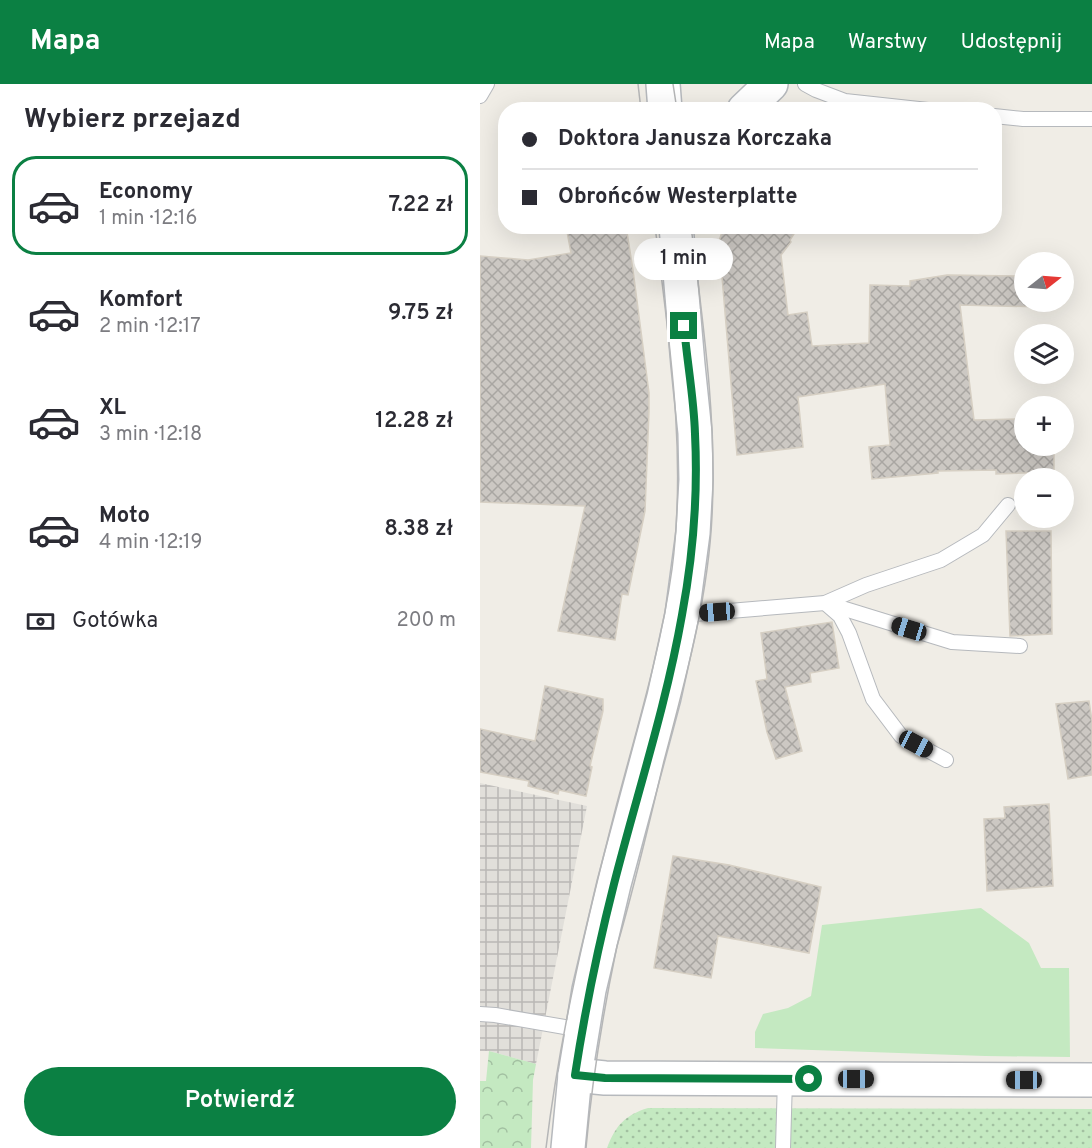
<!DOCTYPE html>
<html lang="pl">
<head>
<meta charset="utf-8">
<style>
  body { margin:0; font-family:Overpass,sans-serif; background:#f7f7f7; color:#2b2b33; height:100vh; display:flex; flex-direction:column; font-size:22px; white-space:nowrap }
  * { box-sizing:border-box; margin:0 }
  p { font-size:20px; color:#7c7c81 }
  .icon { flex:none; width:33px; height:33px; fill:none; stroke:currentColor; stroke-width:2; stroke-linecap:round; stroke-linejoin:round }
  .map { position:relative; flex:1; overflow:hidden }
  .side { display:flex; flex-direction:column; background:#fff; width:480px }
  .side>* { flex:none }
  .hud { position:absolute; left:18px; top:18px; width:504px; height:132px; border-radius:24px; box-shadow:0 6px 24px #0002; display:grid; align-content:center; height:132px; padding:0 24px; background:#fff }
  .needle { width:39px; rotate:73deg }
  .controls { position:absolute; left:534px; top:168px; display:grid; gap:12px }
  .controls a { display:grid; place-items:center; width:60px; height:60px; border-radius:50%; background:#fff; box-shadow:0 6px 24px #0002; font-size:30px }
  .end { position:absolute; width:27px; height:27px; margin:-14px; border:8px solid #0b8043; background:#fff; box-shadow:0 0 0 3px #fff }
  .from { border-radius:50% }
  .bubble { position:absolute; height:42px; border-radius:21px; background:#fff; box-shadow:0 6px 24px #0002; font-size:20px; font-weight:600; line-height:42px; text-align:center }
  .car { position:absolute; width:18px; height:36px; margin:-18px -9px; border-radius:8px; box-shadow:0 0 4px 2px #0007; background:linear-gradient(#222 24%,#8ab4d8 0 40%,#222 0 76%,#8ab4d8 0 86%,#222 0) }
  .hud b { display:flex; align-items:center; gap:21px; height:57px; font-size:22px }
  .hud b+b { border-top:2px solid #e1e1e2 }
  .hud i { width:15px; height:15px; background:#2b2b33 }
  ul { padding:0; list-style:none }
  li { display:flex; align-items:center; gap:18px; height:99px; margin:0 12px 9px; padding:0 12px; border:3px solid transparent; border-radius:24px }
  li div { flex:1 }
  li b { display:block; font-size:22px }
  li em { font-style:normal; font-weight:600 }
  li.current { border-color:#0b8043 }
  li>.icon { width:54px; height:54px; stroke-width:1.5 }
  h2 { padding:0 24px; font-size:27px; line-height:72px }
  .pay { display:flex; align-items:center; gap:15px; height:66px; padding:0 24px; font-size:22px }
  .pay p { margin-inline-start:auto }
  .primary-button { display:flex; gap:12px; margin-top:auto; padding:12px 24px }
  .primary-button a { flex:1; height:69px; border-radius:36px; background:#0b8043; color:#fff; font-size:24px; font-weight:600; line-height:69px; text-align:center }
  header { display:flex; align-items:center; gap:36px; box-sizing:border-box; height:84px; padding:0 30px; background:#0b8043; color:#fff }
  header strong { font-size:28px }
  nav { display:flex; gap:33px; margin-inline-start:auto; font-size:21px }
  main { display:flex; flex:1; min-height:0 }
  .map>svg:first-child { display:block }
  .industrial { fill:url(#industrial-grid) }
  .grass { fill:#c4e9c1 }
  .forest { fill:url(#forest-crowns) }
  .park { fill:url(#park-dots) }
  .building { fill:url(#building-cross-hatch); stroke:#d6cfc3; stroke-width:1.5 }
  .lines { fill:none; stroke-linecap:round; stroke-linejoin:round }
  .service-casing { stroke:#b6b9bd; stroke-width:16 }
  .tertiary-casing { stroke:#b6b9bd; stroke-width:36 }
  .service { stroke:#fff; stroke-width:14 }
  .tertiary { stroke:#fff; stroke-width:33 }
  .tram { stroke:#b5b6b7; stroke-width:1.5 }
  .route { stroke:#0b8043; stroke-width:8 }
</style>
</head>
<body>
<header>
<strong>Mapa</strong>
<nav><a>Mapa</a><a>Warstwy</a><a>Udostępnij</a></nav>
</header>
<main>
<section class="side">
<h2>Wybierz przejazd</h2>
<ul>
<li class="current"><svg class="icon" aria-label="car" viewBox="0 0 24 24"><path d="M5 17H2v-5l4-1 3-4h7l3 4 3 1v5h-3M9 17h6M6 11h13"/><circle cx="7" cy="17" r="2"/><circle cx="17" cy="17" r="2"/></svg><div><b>Economy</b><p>1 min · 12:16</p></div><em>7.22 zł</em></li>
<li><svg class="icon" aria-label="car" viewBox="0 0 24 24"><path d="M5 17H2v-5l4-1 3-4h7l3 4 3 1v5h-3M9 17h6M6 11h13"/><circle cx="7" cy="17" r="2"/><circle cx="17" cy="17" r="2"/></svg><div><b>Komfort</b><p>2 min · 12:17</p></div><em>9.75 zł</em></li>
<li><svg class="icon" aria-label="car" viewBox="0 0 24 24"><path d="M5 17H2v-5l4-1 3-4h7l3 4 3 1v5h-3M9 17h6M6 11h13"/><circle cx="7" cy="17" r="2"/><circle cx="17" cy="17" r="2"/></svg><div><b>XL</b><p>3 min · 12:18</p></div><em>12.28 zł</em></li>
<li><svg class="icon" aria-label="car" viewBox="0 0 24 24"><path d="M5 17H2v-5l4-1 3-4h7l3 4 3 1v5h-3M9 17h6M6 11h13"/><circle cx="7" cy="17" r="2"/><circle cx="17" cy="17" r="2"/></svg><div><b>Moto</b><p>4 min · 12:19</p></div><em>8.38 zł</em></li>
</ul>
<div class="pay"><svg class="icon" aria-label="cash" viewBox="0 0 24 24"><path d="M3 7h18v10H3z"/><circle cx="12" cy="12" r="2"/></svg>Gotówka<p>200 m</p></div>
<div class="primary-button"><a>Potwierdź</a></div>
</section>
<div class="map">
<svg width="612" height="1064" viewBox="0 0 612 1064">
  <defs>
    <pattern id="industrial-grid" width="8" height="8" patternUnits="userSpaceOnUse" patternTransform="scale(1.5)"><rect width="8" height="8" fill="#e1dfda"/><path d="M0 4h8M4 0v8" fill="none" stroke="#bab8b5"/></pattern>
    <pattern id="forest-crowns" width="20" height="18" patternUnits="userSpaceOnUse" patternTransform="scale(1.5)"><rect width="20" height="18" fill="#c4e9c1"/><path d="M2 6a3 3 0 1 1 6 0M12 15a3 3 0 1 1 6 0" fill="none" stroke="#a2c0a1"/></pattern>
    <pattern id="park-dots" width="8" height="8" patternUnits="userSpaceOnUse" patternTransform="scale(1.5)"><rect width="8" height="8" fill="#c4e9c1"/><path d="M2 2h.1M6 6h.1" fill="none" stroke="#a2c0a1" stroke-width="1.8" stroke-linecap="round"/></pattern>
    <pattern id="building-cross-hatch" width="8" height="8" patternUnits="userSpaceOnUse" patternTransform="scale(1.5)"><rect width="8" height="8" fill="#ccc8c3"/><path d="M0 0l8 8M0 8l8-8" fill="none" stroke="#a9a6a2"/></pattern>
  </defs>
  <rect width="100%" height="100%" fill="#f0ede6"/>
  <!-- industrial -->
  <path class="industrial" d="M 0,699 L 107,722 L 56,980 L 9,967 L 0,967 Z"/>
  <!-- grass -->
  <path class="grass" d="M 501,824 L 549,859 L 561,884 L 589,884 L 590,973 L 505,972 L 275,964 L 275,948 L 283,930 L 308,924 L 331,912 L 342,841 Z"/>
  <!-- forest -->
  <path class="forest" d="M 9,967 L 56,980 L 53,996 L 51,1064 L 0,1064 L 0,997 L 6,997 Z"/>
  <!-- park -->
  <path class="park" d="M 168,1024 L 612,1025 L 612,1064 L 127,1064 C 135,1042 145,1031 168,1024 Z"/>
  <!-- building -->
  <g class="building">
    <path d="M 86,142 L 146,142 L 153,186 L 169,309 L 169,327 L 165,427 L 148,511 L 142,510 L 135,556 L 78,547 L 105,422 L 0,418 L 0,172 L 48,176 L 91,169 Z"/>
    <path d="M 244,142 L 319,142 L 310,156 L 311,158 L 301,171 L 308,231 L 327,228 L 332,262 L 389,259 L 390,201 L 430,202 L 430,197 L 467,191 L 544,192 L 544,218 L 564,218 L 563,223 L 480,221 L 494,336 L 541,335 L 542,354 L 544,354 L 544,362 L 574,362 L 574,388 L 516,390 L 516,386 L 458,387 L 458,389 L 392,395 L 389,363 L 410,361 L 405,300 L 318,313 L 323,363 L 257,371 L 239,157 Z"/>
    <path d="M 526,447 L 571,447 L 572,550 L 530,552 Z"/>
    <path d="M 352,538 L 359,584 L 330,589 L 331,598 L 305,603 L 322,667 L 296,675 L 287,648 L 276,597 L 287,595 L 281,549 Z"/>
    <path d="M 65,602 L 123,615 L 123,627 L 110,682 L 112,683 L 106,712 L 79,706 L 78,710 L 48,702 L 49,697 L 0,688 L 0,645 L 55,657 Z"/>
    <path d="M 609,617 L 612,637 L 612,691 L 588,695 L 576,620 Z"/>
    <path d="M 569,720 L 573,802 L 507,807 L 504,735 L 525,734 L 524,723 Z"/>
    <path d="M 193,772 L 249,781 L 341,803 L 329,869 L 238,852 L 231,894 L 174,884 Z"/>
  </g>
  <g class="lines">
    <!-- service casing -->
    <g class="service-casing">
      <g id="service">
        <path d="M 325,0 L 336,6 L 365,17 L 448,26"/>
        <path d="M 0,12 L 7,0"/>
        <path d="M 514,32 L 543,35 L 612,35"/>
        <path d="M 345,519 L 360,532 L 369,549 L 393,615 L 421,652 L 466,676"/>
        <path d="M 352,521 L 472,558 L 540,562"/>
        <path d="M 202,531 L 345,519 L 386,501 L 461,476 L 503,451 L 528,421"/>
        <path d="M 0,930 L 15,931 L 102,946"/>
        <path d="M 303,1064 L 305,995"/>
      </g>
    </g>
    <!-- tertiary casing -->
    <g class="tertiary-casing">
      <g id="tertiary">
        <path d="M 183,0 L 185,26"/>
        <path d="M 264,26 L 291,0"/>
        <path d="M 95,991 L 125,994 L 612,996"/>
        <path d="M 88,1064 L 95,991 L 109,906 L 134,800 L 184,613 L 202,531 L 213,449 L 216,396 L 215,349 L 208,281 L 196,142"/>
      </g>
    </g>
    <!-- service -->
    <use href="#service" class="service"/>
    <!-- tertiary -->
    <use href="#tertiary" class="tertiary"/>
    <!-- tram -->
    <g class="tram">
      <path d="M 158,0 L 161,26"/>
      <path d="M 193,0 L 197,26"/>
      <path d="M 66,1064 C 80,949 107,835 136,723 C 157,644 181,565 192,485 C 207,370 189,256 175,142"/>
      <path d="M 106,1064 C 112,996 123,929 137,862 C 155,801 169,739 184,677 C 205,597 228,516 232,432 C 237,335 223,239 211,142"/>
    </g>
  </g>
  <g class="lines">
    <!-- route -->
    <path class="route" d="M 204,242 C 207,278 214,314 215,350 C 218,410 213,472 202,531 C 186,622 157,710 134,800 C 118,863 105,926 95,991 L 125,994 L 329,995"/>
  </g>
</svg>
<div class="controls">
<a><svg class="needle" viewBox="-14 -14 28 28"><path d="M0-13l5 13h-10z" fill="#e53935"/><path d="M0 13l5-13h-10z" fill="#7c7c81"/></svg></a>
<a><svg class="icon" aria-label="layers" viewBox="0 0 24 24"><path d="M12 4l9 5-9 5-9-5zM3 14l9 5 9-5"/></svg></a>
<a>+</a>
<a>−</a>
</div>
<i class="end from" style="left:329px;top:995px"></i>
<i class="end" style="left:204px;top:242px"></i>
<div class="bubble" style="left:154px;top:154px;width:99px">1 min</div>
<i class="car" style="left:237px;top:528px;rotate:266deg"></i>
<i class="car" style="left:429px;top:545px;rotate:287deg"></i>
<i class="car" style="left:436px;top:660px;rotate:118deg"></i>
<i class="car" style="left:376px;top:995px;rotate:90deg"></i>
<i class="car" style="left:544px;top:996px;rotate:270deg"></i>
<div class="hud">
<b><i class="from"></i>Doktora Janusza Korczaka</b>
<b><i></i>Obrońców Westerplatte</b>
</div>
</div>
</main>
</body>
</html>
